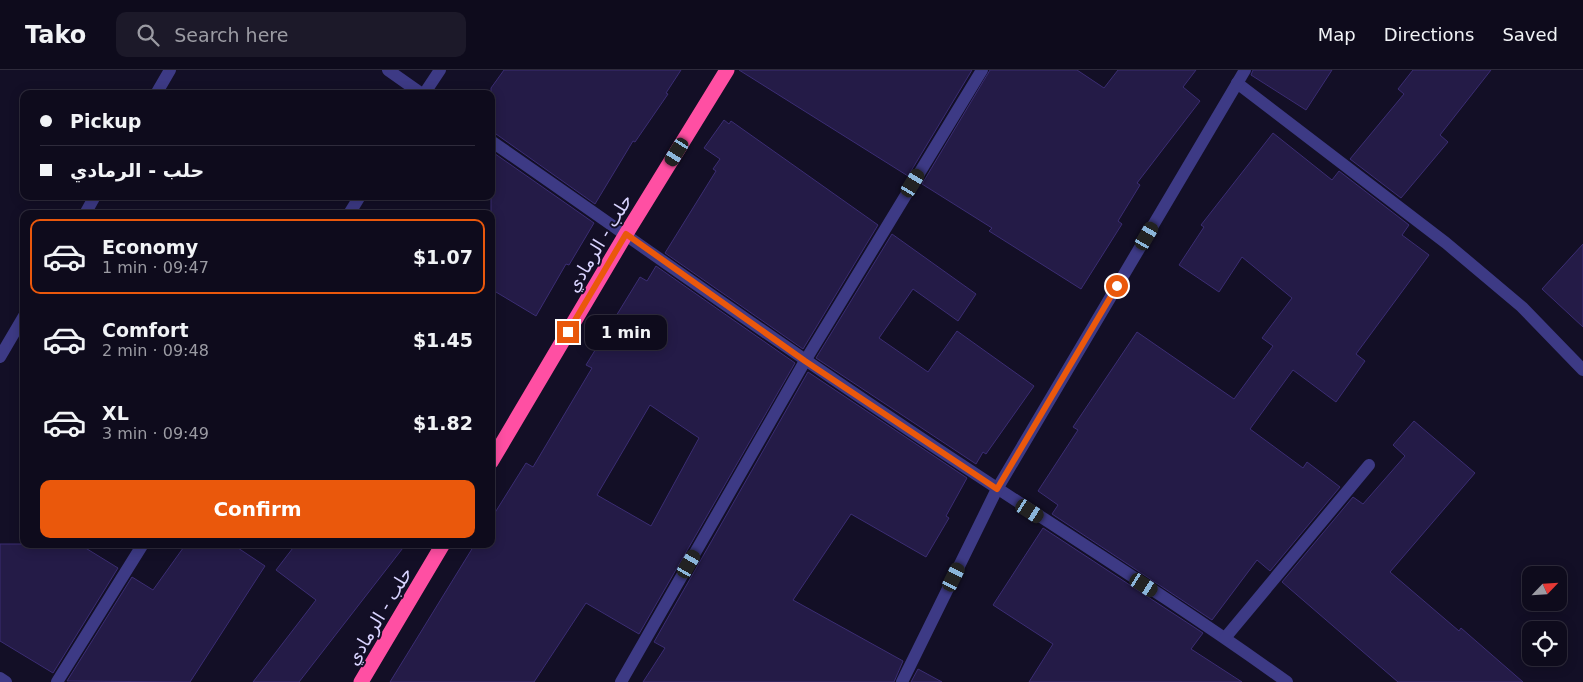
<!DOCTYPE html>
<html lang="en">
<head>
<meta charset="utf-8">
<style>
  body { margin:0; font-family:"DejaVu Sans","Noto Naskh Arabic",sans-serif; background:#1c1929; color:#f1f3f6; height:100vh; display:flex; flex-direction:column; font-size:19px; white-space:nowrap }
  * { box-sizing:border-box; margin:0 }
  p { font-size:16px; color:#9b9ba3 }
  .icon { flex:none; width:28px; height:28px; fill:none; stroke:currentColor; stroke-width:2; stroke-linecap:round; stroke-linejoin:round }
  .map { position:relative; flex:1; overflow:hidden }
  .panel { position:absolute; left:20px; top:140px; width:475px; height:338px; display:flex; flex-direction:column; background:#0e0b1c; border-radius:10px; box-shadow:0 2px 12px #0003,0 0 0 1px #2e2b3b }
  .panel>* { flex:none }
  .hud { position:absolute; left:20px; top:20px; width:475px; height:110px; border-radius:10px; box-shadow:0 2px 12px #0003,0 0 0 1px #2e2b3b; display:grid; align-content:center; height:110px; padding:0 20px; background:#0e0b1c }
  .needle { width:32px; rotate:65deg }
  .buttons { position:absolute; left:1522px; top:496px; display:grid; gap:10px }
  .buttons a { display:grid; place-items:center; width:45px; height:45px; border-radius:10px; background:#0e0b1c; box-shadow:0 2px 12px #0003,0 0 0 1px #2e2b3b; font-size:25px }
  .end { position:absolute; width:22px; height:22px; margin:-11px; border:6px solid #ea580c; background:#fff; box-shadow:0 0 0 2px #fff }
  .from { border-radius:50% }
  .bubble { position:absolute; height:35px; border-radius:10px; background:#0e0b1c; box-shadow:0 2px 12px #0003,0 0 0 1px #2e2b3b; font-size:16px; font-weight:700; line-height:35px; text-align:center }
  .car { position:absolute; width:15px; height:30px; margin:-15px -8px; border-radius:6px; box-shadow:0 0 4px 1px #0007; background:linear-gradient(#222 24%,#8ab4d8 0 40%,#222 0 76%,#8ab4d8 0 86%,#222 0) }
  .hud b { display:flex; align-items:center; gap:18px; height:48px; font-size:19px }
  .hud b+b { border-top:1px solid #2e2b3b }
  .hud i { width:12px; height:12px; background:#f1f3f6 }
  ul { padding:9px 0 0; list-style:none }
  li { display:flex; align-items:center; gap:15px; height:75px; margin:0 10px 8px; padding:0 10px; border:2px solid transparent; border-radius:10px }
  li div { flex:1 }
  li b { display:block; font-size:19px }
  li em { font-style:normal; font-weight:700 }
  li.current { border-color:#ea580c }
  li>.icon { width:45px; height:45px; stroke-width:1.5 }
  .primary-button { display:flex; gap:10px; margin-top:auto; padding:10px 20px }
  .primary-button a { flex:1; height:58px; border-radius:10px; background:#ea580c; color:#fff; font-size:20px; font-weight:700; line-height:58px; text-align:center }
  header { display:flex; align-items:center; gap:30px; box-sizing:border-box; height:70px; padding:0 25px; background:#0e0b1c; border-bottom:1px solid #2e2b3b }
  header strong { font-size:24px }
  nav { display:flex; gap:28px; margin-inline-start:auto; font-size:18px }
  .search { width:350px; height:45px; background:#1c1929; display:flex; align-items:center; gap:12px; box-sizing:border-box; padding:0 18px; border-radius:10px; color:#9b9ba3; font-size:19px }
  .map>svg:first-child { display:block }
  .building { fill:#241b47; stroke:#3b2d73; fill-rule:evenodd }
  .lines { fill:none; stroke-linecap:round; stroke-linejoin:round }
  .minor { stroke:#3d3a85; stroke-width:12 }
  .highway { stroke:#ff4fa3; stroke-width:15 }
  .route { stroke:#ea580c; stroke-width:6 }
  .labels { text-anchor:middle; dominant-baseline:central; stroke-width:4; stroke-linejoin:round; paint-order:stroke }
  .street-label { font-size:18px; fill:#d9d4ff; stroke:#130f26 }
</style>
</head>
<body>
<header>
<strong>Tako</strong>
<div class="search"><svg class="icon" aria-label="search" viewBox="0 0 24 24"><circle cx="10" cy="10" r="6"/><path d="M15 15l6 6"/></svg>Search here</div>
<nav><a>Map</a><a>Directions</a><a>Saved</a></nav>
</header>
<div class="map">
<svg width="1583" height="612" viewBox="0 0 1583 612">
  <rect width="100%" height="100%" fill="#130f26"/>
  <!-- building -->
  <g class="building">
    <path d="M 504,0 L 681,0 L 666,23 L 668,24 L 635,72 L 633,71 L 595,134 L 496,64 L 491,63 L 491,18 Z"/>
    <path d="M 739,0 L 972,0 L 908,106 Z"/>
    <path d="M 990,0 L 1077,0 L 1104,18 L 1118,0 L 1196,0 L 1183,17 L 1200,31 L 1137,113 L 1140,115 L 1118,151 L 1122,154 L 1081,219 L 989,161 L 992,158 L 922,114 Z"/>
    <path d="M 1253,0 L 1332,0 L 1306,40 L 1251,5 Z"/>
    <path d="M 1413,0 L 1491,0 L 1440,65 L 1448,72 L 1401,128 L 1350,89 L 1404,24 L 1398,19 Z"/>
    <path d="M 724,50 L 729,54 L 731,51 L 878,155 L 803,279 L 665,183 L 716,101 L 713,99 L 720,89 L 704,78 Z"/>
    <path d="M 1273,63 L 1332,110 L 1339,101 L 1409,155 L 1402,165 L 1429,185 L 1356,284 L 1365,291 L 1336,332 L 1293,300 L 1250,359 L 1303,398 L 1307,392 L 1340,417 L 1270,501 L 1257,490 L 1212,550 L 1052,444 L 1058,435 L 1038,421 L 1078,360 L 1073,357 L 1137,262 L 1234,329 L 1273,276 L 1262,268 L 1292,228 L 1242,187 L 1219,222 L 1179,195 L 1204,157 L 1201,155 Z"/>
    <path d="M 491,81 L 594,153 L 569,195 L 566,194 L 536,246 L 491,219 Z"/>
    <path d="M 892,164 L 976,224 L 958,251 L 913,219 L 879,268 L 928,302 L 957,261 L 1034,316 L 986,384 L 983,382 L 976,394 L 816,288 Z"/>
    <path d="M 1583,174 L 1583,257 L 1542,219 Z"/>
    <path d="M 656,196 L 795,293 L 639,564 L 586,533 L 534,612 L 390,612 L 475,474 L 491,474 L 491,449 L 526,393 L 533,397 L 592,298 L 586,295 L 640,207 L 647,211 ZM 650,335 L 699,368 L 651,456 L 597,425 Z"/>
    <path d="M 808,302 L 967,408 L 946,446 L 949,448 L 926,487 L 851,444 L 793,530 L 903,591 L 894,612 L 643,612 L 665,578 L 654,572 Z"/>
    <path d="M 1414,351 L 1475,403 L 1390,502 L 1459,561 L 1461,558 L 1523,612 L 1398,612 L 1282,512 L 1353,427 L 1363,434 L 1405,386 L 1393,375 Z"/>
    <path d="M 1043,458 L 1203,563 L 1191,579 L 1242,612 L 1029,612 L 1053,574 L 993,535 Z"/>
    <path d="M 0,474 L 79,474 L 118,498 L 53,603 L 0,571 Z"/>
    <path d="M 186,474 L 232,474 L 265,496 L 190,612 L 67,611 L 132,507 L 153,520 Z"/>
    <path d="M 296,474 L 406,474 L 299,612 L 253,612 L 316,530 L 276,500 Z"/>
    <path d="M 918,599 L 942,612 L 911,612 Z"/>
  </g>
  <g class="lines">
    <!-- minor -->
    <g class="minor">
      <path d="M 388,0 L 422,24"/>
      <path d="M 1237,13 L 1446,173 L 1522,237 L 1583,300"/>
      <path d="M 156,24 L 170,0"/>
      <path d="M 424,24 L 440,0"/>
      <path d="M 491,71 C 627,165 760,261 897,352 C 1026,439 1160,521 1287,612"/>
      <path d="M 85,144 L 95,126"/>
      <path d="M 349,144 L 360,126"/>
      <path d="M 0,287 L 24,246"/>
      <path d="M 1225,568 L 1369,395"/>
      <path d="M 0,608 L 6,612"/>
      <path d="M 57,612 L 143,474"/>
      <path d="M 621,612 L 805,291 L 982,0"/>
      <path d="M 902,612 L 997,419 L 1245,0"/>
    </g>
    <!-- highway -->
    <g class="highway">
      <path d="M 491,392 L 626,164 L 727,0"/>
      <path d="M 361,612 L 443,474"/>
    </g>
  </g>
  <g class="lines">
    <!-- route -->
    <path class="route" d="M 568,262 L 626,164 L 805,291 L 997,419 L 1117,216"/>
  </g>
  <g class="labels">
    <!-- street labels -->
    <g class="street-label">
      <text transform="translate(599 173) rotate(-59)">حلب - الرمادي</text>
      <text transform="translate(379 546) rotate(-59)">حلب - الرمادي</text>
    </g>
  </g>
</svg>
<div class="buttons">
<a><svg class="needle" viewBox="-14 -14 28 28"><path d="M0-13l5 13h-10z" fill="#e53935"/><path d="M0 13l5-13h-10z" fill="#9b9ba3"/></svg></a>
<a><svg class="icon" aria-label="locate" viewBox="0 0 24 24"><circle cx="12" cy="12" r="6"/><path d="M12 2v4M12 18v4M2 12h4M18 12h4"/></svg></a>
</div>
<i class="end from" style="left:1117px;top:216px"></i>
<i class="end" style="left:568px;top:262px"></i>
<div class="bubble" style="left:585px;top:245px;width:82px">1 min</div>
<i class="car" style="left:677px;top:82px;rotate:212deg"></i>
<i class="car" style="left:913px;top:113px;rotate:31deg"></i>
<i class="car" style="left:1147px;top:166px;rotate:30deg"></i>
<i class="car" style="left:1030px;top:441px;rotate:123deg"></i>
<i class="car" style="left:689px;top:494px;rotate:30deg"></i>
<i class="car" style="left:954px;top:507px;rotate:26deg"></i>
<i class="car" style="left:1144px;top:515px;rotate:123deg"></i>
<div class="hud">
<b><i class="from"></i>Pickup</b>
<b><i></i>حلب - الرمادي</b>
</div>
<section class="panel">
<ul>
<li class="current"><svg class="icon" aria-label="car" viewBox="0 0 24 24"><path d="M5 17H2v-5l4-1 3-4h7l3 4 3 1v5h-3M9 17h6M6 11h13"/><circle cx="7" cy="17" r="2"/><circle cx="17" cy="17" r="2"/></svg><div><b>Economy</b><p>1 min · 09:47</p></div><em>$1.07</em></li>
<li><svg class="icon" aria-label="car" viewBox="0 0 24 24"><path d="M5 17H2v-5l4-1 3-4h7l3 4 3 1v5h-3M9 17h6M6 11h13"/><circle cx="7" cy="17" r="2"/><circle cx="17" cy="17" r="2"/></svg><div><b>Comfort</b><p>2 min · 09:48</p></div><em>$1.45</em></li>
<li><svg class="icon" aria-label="car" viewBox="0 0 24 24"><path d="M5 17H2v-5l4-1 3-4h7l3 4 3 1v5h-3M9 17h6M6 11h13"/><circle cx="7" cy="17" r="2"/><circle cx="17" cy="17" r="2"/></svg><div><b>XL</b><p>3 min · 09:49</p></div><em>$1.82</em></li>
</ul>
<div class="primary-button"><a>Confirm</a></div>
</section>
</div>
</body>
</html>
